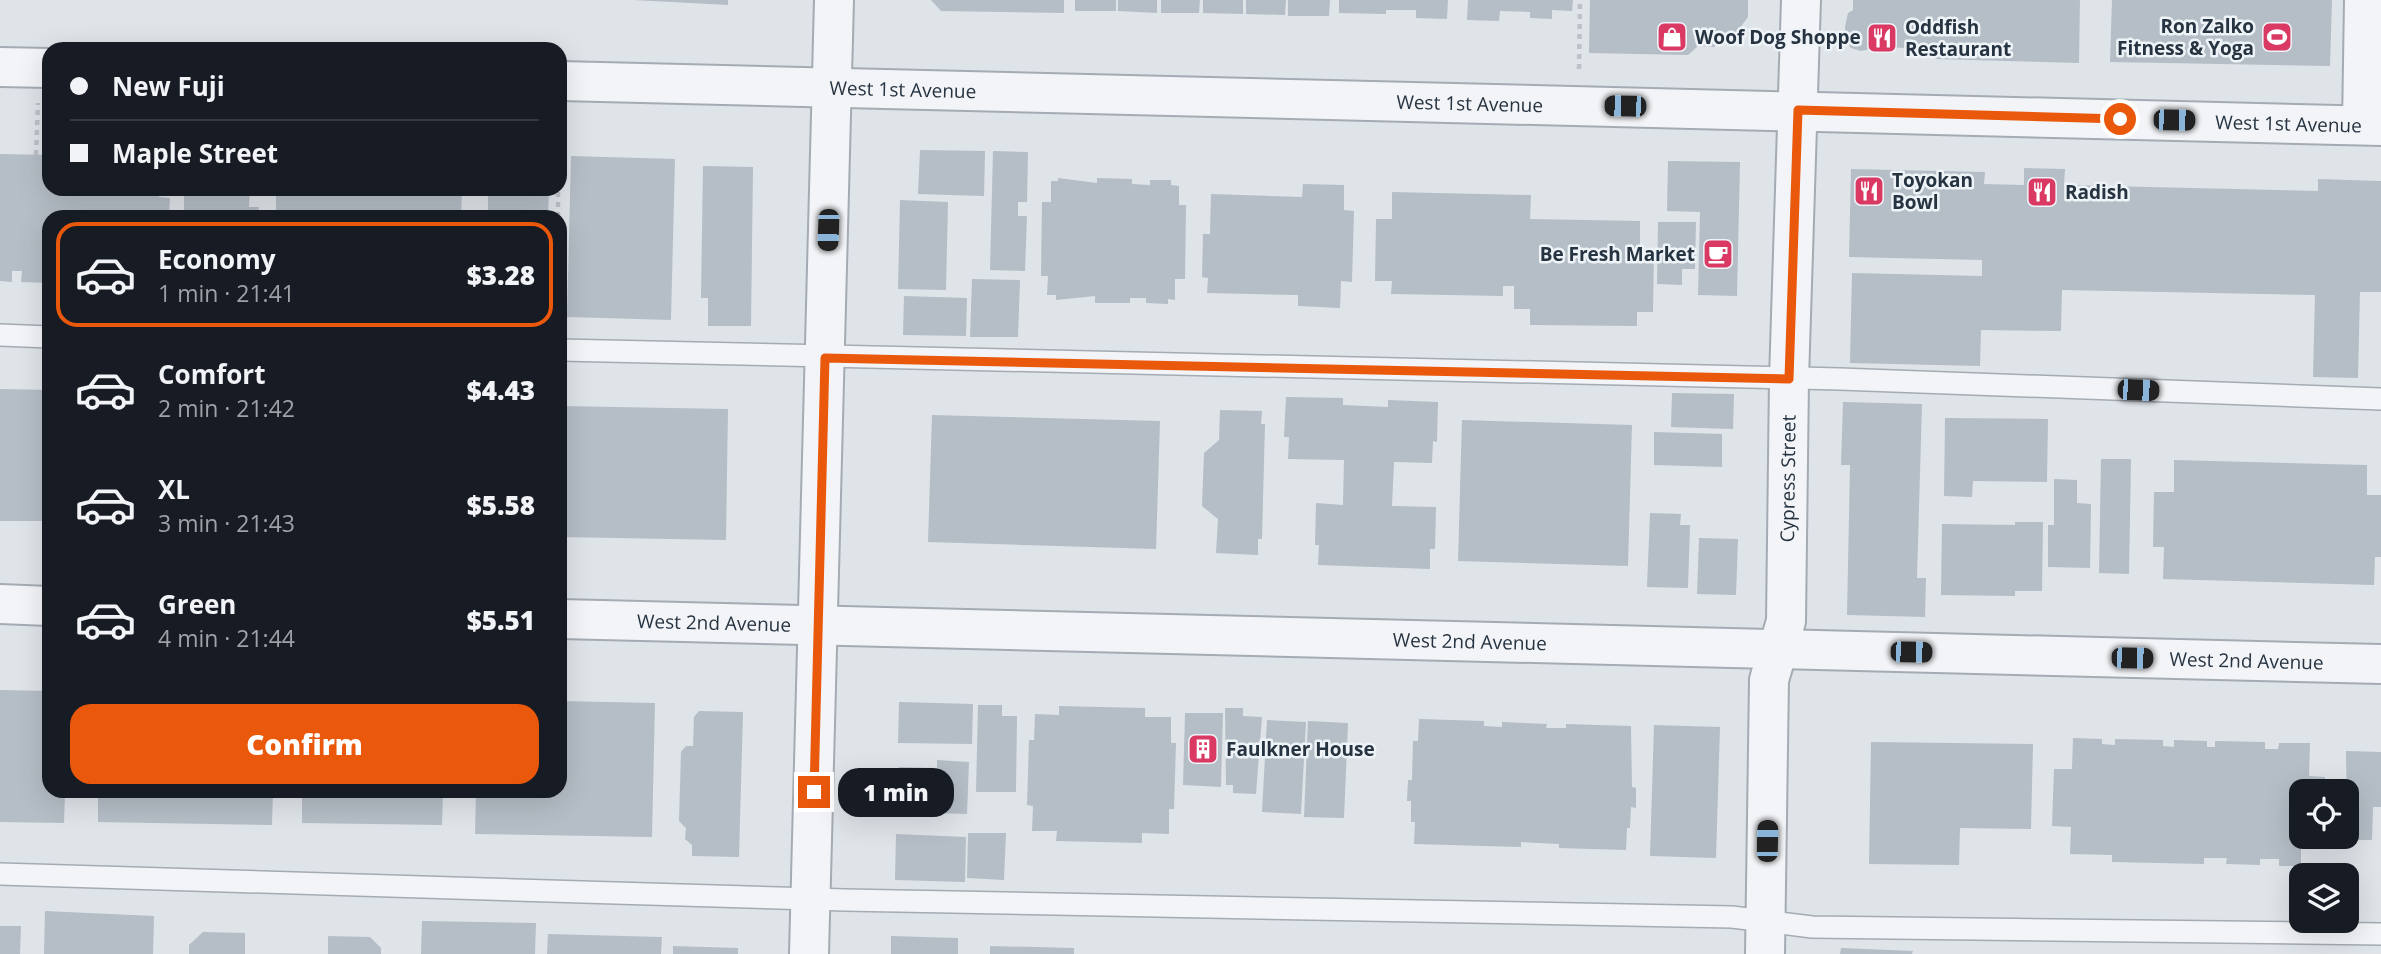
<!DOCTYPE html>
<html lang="en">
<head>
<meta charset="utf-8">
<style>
  body { margin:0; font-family:"Open Sans",sans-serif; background:#20242c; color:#f1f3f6; height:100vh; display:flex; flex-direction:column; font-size:26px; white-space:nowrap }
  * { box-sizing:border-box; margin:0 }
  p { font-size:23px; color:#9ea1a6 }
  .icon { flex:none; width:38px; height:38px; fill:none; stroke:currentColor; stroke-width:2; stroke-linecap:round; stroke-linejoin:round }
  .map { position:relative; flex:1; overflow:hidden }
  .details { position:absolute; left:42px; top:210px; width:525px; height:588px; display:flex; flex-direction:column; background:#171b24; border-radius:21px; box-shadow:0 7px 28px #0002 }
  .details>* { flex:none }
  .top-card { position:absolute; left:42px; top:42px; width:525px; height:154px; border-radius:21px; box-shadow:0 7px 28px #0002; display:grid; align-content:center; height:154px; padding:0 28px; background:#171b24 }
  .tools { position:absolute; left:2289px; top:779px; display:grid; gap:14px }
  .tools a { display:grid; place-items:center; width:70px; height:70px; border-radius:14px; background:#171b24; box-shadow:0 7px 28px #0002; font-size:35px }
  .end { position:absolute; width:32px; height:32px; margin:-16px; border:9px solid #ea580c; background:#fff; box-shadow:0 0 0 4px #fff }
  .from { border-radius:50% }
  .bubble { position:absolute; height:49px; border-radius:21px; background:#171b24; box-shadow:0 7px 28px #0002; font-size:23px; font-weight:800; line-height:49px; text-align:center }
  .car { position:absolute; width:21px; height:42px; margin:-21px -10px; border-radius:9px; box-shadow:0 0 5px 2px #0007; background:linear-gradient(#222 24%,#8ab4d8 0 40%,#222 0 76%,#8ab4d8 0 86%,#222 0) }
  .top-card b { display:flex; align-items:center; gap:24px; height:66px; font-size:26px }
  .top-card b+b { border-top:2px solid #363941 }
  .top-card i { width:18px; height:18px; background:#f1f3f6 }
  ul { padding:12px 0 0; list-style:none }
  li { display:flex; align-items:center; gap:21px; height:105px; margin:0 14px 10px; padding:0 14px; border:4px solid transparent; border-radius:21px }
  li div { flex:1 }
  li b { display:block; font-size:26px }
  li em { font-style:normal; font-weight:800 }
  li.selected { border-color:#ea580c }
  li>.icon { width:63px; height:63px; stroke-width:1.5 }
  .cta { display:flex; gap:14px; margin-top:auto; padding:14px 28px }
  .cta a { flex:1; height:80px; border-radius:21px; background:#ea580c; color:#fff; font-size:28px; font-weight:800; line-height:80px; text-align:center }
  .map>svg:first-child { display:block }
  .building { fill:#b5bdc6 }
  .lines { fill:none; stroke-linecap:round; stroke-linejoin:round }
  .lane-casing { stroke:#a4abb3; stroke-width:24 }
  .street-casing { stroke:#a4abb3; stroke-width:42 }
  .path { stroke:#bdc2c8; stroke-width:4.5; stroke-dasharray:5 5; stroke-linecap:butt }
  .lane { stroke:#f2f4f7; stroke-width:21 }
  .street { stroke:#f2f4f7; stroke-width:38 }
  .route { stroke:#ea580c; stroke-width:9 }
  .labels { text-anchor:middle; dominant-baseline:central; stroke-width:5; stroke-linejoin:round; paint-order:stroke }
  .poi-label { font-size:19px; font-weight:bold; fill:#263341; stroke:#eef3f7; text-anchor:start }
  .street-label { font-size:19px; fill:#263341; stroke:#eef3f7 }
</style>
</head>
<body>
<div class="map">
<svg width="2381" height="954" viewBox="0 0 2381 954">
  <rect width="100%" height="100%" fill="#dfe4e9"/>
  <!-- building -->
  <g class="building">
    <path d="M 633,0 L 728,0 L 728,5 Z"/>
    <path d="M 931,0 L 1064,0 L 1064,13 L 941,11 Z"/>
    <rect x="1075" y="0" width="41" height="11"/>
    <path d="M 1118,0 L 1157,0 L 1157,13 L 1118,11 Z"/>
    <path d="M 1161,0 L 1200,0 L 1199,13 L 1161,13 Z"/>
    <path d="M 1203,0 L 1243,0 L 1243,14 L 1203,13 Z"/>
    <path d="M 1246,0 L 1286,0 L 1285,15 L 1246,14 Z"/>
    <path d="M 1288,0 L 1330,0 L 1329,16 L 1288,16 Z"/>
    <path d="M 1339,0 L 1448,0 L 1447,19 L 1416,18 L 1416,10 L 1386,10 L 1386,14 L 1339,13 Z"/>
    <path d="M 1468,0 L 1573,0 L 1572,11 L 1552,10 L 1552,19 L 1530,18 L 1530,12 L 1500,11 L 1499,21 L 1467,20 Z"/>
    <path d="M 1590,0 L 1748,0 L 1748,17 L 1730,41 L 1715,41 L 1715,47 L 1698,46 L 1688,55 L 1589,53 Z"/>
    <path d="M 1853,0 L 2080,0 L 2079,63 L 1935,59 L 1935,49 L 1878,47 L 1861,51 L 1851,48 L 1846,40 L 1845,27 L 1848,13 L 1853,10 Z"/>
    <path d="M 2112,0 L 2332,0 L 2330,66 L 2110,62 Z"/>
    <path d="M 920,150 L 985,151 L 984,196 L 918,194 Z"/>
    <path d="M 993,151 L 1028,152 L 1027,202 L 1018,202 L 1018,216 L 1027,216 L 1025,271 L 990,270 Z"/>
    <path d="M 0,154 L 49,155 L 49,189 L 159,189 L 159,197 L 170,198 L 169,217 L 49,217 L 49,283 L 21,282 L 22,271 L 12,271 L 12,282 L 0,281 Z"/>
    <path d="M 571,156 L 675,159 L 671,320 L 567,317 Z"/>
    <path d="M 1668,161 L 1740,162 L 1737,296 L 1698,295 L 1700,212 L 1667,211 Z"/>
    <path d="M 703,166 L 753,167 L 751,326 L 708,326 L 708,298 L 701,298 Z"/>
    <path d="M 2024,168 L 2065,169 L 2064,185 L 2318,191 L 2318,179 L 2381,181 L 2381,292 L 2360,292 L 2358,378 L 2313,377 L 2315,295 L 2062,290 L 2061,331 L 1981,330 L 1980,366 L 1850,363 L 1852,273 L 1982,276 L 1982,260 L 1849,257 L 1851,169 L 1985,172 L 1984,184 L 2024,185 Z"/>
    <path d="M 1058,178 L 1097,183 L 1097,178 L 1132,179 L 1132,184 L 1150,185 L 1150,180 L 1171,180 L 1171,185 L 1179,186 L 1179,205 L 1186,205 L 1185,279 L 1175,279 L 1175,300 L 1168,299 L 1168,304 L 1146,303 L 1146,298 L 1130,298 L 1130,303 L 1095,303 L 1095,296 L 1056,300 L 1056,295 L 1047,295 L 1048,276 L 1041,276 L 1042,202 L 1051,202 L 1051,181 L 1058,181 Z"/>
    <path d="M 1303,184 L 1344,185 L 1344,210 L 1354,211 L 1352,282 L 1341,281 L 1340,308 L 1298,306 L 1298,295 L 1207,293 L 1208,278 L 1202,277 L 1203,234 L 1210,234 L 1211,194 L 1302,197 Z"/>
    <path d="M 184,189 L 250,189 L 249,207 L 259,207 L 258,217 L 184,217 Z"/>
    <path d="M 276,189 L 462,189 L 461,217 L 276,217 Z"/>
    <path d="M 488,189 L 549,189 L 548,217 L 488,217 Z"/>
    <path d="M 1392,192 L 1531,195 L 1530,219 L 1640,221 L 1640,251 L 1654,251 L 1653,312 L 1637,312 L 1637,326 L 1530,325 L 1530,309 L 1514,309 L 1514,286 L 1503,286 L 1503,296 L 1391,294 L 1392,281 L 1375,281 L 1376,219 L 1392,219 Z"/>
    <path d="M 900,200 L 948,202 L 946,290 L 898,289 Z"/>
    <path d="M 1658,222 L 1696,222 L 1695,269 L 1682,269 L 1682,285 L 1657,284 Z"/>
    <path d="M 972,279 L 1020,280 L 1018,337 L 970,337 Z"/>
    <path d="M 904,296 L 967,298 L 966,336 L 903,335 Z"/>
    <path d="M 0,389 L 49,390 L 49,521 L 0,521 Z"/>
    <path d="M 1672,393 L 1734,394 L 1733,429 L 1671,427 Z"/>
    <path d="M 1286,397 L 1343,398 L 1343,405 L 1388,407 L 1388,400 L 1438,402 L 1437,442 L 1433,441 L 1432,463 L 1394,462 L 1392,506 L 1436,507 L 1435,549 L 1430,549 L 1430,569 L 1318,565 L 1319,545 L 1315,545 L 1316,503 L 1343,505 L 1344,460 L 1288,459 L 1289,437 L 1284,437 Z"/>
    <path d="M 1843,402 L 1922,404 L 1917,578 L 1926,578 L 1925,617 L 1847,615 L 1850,465 L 1841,465 Z"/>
    <path d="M 560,406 L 728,409 L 726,540 L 560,537 Z"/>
    <path d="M 1220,410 L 1262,411 L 1261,424 L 1265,424 L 1262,539 L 1258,539 L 1258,555 L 1216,553 L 1218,519 L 1202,506 L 1204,453 L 1219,440 Z"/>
    <path d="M 932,415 L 1160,421 L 1156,549 L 928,542 Z"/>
    <path d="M 1945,418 L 2048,419 L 2047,482 L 1973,481 L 1972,497 L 1944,496 Z"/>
    <path d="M 1462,420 L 1632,425 L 1628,566 L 1458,561 Z"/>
    <path d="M 1654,432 L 1722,434 L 1722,467 L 1654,465 Z"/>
    <path d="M 2101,459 L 2131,459 L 2129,574 L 2099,573 Z"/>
    <path d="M 2174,460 L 2367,465 L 2367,495 L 2381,495 L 2381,557 L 2375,557 L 2374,585 L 2163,579 L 2164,547 L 2153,547 L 2154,492 L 2174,492 Z"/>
    <path d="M 2054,479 L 2077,480 L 2077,503 L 2091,504 L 2090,568 L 2048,567 L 2048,525 L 2054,525 Z"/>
    <path d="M 1650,513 L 1681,514 L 1680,525 L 1690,525 L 1688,588 L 1647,587 Z"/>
    <path d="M 2015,522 L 2043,522 L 2042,591 L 2015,591 L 2015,596 L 1941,595 L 1942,524 L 2015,525 Z"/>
    <path d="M 1699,538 L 1738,539 L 1736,595 L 1697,594 Z"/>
    <path d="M 0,690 L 49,691 L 49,791 L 65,791 L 64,823 L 0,822 Z"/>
    <path d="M 560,701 L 655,703 L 652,837 L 475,834 L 476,791 L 560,791 Z"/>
    <path d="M 899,702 L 973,704 L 972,744 L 898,743 Z"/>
    <path d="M 978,705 L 1002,705 L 1002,716 L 1017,716 L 1016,792 L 976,792 Z"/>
    <path d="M 1059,706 L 1145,708 L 1145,717 L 1171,717 L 1171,743 L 1176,743 L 1174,809 L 1169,809 L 1169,834 L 1142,833 L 1142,843 L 1056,841 L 1057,831 L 1032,831 L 1033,806 L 1027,805 L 1029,740 L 1034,740 L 1035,714 L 1059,715 Z"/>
    <path d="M 1225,708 L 1243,708 L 1243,716 L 1262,717 L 1256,794 L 1233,793 L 1233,785 L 1226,785 Z"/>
    <path d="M 699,711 L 743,712 L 739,857 L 692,856 L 692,845 L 685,839 L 686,828 L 679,821 L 681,752 L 686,746 L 693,746 L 694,717 Z"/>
    <path d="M 1185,713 L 1223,713 L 1221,787 L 1183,785 Z"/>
    <path d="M 1419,719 L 1484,721 L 1484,726 L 1502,727 L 1502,722 L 1547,724 L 1546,728 L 1566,728 L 1566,724 L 1631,726 L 1632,787 L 1636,788 L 1636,808 L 1631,807 L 1630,828 L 1627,828 L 1626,850 L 1559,848 L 1559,844 L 1521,842 L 1521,847 L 1414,844 L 1415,822 L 1411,822 L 1411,801 L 1407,801 L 1408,780 L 1412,780 L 1413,741 L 1418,741 Z"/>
    <path d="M 1267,720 L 1306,722 L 1301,814 L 1262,812 Z"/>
    <path d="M 1308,721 L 1348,723 L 1344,818 L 1304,817 Z"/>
    <path d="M 1654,725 L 1720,727 L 1716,858 L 1650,856 Z"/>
    <path d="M 2073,738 L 2102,739 L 2102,744 L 2115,745 L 2115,739 L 2163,740 L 2163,746 L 2174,747 L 2174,740 L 2207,741 L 2207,747 L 2215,747 L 2215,741 L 2265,742 L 2265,749 L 2278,749 L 2279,743 L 2310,743 L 2309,776 L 2325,777 L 2324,791 L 2301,791 L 2301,866 L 2279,866 L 2279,859 L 2260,859 L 2260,865 L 2226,864 L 2227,858 L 2204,858 L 2204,864 L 2112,862 L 2112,855 L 2070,854 L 2071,827 L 2052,826 L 2054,769 L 2072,769 Z"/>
    <path d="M 1871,742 L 2033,744 L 2031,829 L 1960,828 L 1959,865 L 1869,864 Z"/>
    <path d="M 2346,751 L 2381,752 L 2381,807 L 2373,807 L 2372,840 L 2356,840 L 2357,823 L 2347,823 Z"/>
    <path d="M 937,760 L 969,762 L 967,814 L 897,812 L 899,767 L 937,768 Z"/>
    <path d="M 98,791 L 273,791 L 272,825 L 98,822 Z"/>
    <path d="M 302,791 L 443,791 L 442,825 L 302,823 Z"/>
    <path d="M 968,833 L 1006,833 L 1004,880 L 967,878 Z"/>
    <path d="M 896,834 L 966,837 L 965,882 L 895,880 Z"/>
    <path d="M 45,911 L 154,916 L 153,954 L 44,954 Z"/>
    <path d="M 422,921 L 536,923 L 535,954 L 421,954 Z"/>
    <path d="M 0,926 L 21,926 L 20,954 L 0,954 Z"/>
    <path d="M 203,932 L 245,933 L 245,954 L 189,954 L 189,945 Z"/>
    <path d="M 548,934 L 662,937 L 661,954 L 547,954 Z"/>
    <path d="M 328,936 L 370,937 L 381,948 L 381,954 L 328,954 Z"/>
    <path d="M 891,936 L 958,938 L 958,954 L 891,954 Z"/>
    <path d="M 673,946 L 738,948 L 738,954 L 673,954 Z"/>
    <path d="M 990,946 L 1074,948 L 1074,954 L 990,954 Z"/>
    <path d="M 1841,948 L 1913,951 L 1912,954 L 1840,954 Z"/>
  </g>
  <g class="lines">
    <!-- lane casing -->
    <g class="lane-casing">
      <g id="lane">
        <path d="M 0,335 L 49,337"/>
        <path d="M 560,350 L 1840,379 L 2381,399"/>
        <path d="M 0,874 L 845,900 L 1732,917 L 1812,927 L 2381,934"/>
      </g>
    </g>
    <!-- street casing -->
    <g class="street-casing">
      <g id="street">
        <path d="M 0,67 L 49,68"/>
        <path id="s1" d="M 560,81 L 2381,126"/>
        <path d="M 2362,125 L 2364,0"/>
        <path d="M 0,604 L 49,606"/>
        <path id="s2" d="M 560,619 L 2381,664"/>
        <path d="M 809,954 L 834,0"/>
        <path id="s3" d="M 1765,954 L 1769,680 L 1786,621 L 1789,379 L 1801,0"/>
      </g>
    </g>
    <!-- path -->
    <g class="path">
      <path d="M 1579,69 L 1580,0"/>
      <path d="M 36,155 L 38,103"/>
      <path d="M 558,217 L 558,189"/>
    </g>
    <!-- lane -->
    <use href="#lane" class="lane"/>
    <!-- street -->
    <use href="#street" class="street"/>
  </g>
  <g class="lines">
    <!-- route -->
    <path class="route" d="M 814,792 L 825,358 L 1789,379 L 1798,110 L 2120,119"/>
  </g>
  <!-- icons -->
  <defs>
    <g id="shop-square" transform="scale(1.575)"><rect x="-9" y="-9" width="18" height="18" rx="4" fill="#d93962" stroke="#eef3f7"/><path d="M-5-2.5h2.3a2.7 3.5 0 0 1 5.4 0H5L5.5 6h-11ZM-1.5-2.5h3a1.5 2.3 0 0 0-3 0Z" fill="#fff"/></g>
    <g id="stadium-square" transform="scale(1.575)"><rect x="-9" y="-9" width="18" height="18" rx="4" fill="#d93962" stroke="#eef3f7"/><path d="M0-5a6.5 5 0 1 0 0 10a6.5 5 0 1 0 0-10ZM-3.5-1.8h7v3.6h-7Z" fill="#fff"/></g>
    <g id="restaurant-square" transform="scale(1.575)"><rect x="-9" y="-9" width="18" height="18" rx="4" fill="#d93962" stroke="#eef3f7"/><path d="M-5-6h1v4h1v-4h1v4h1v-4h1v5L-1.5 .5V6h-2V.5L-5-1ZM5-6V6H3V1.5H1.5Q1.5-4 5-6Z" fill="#fff"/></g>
    <g id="cafe-square" transform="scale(1.575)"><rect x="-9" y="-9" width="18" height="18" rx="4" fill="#d93962" stroke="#eef3f7"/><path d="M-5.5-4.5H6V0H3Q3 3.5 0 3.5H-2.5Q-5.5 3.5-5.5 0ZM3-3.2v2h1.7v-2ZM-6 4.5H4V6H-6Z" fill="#fff"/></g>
    <g id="building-square" transform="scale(1.575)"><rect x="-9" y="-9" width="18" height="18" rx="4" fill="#d93962" stroke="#eef3f7"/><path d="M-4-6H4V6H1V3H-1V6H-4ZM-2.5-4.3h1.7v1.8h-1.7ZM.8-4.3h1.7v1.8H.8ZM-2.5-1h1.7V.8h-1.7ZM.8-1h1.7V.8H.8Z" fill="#fff"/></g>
  </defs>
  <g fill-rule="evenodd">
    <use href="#shop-square" x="1672" y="37"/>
    <use href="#stadium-square" x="2277" y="37"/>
    <use href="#restaurant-square" x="1882" y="38"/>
    <use href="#restaurant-square" x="1869" y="191"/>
    <use href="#restaurant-square" x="2042" y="192"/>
    <use href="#cafe-square" x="1718" y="254"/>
    <use href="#building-square" x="1203" y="749"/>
  </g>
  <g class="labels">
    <!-- poi labels -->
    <g class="poi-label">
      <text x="2254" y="26" text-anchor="end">Ron Zalko<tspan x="2254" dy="22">Fitness &amp; Yoga</tspan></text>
      <text x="1905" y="27">Oddfish<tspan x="1905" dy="22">Restaurant</tspan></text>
      <text x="1695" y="37">Woof Dog Shoppe</text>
      <text x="1892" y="180">Toyokan<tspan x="1892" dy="22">Bowl</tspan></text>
      <text x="2065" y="192">Radish</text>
      <text x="1695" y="254" text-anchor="end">Be Fresh Market</text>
      <text x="1226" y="749">Faulkner House</text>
    </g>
    <!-- street labels -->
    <g class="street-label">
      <text stroke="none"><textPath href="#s1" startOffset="343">West 1st Avenue</textPath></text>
      <text stroke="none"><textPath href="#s1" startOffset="910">West 1st Avenue</textPath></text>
      <text stroke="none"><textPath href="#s1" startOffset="1729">West 1st Avenue</textPath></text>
      <text stroke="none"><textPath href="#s3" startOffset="478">Cypress Street</textPath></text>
      <text stroke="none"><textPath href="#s2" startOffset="154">West 2nd Avenue</textPath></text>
      <text stroke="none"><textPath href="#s2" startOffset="910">West 2nd Avenue</textPath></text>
      <text stroke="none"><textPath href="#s2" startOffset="1687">West 2nd Avenue</textPath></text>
    </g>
  </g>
</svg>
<div class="tools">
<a><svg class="icon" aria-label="locate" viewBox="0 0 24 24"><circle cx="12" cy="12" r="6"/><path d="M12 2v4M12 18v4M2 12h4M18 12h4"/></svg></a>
<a><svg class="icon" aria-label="layers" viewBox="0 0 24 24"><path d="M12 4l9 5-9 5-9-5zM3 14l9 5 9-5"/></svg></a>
</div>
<i class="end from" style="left:2120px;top:119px"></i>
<i class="end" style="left:814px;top:792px"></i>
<div class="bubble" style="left:838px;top:768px;width:116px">1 min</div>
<i class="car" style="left:1625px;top:106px;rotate:271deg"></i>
<i class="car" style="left:2174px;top:120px;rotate:91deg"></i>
<i class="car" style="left:828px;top:230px;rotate:182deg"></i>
<i class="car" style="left:2138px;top:390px;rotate:92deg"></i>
<i class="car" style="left:1911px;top:652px;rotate:91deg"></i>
<i class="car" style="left:2132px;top:658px;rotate:91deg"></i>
<i class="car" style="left:1767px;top:841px;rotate:1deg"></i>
<div class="top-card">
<b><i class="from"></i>New Fuji</b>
<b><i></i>Maple Street</b>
</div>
<section class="details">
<ul>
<li class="selected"><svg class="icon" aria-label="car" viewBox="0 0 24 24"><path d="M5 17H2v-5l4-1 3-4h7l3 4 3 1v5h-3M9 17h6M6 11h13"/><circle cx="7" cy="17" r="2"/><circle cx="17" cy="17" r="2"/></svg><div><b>Economy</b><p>1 min · 21:41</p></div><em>$3.28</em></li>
<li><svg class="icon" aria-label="car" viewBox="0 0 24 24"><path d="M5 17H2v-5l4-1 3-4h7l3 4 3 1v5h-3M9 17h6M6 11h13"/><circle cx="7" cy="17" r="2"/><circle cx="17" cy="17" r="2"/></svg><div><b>Comfort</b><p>2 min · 21:42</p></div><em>$4.43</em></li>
<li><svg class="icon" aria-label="car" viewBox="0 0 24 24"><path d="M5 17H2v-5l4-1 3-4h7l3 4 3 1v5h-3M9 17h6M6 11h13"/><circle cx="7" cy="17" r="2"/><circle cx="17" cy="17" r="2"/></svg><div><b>XL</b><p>3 min · 21:43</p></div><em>$5.58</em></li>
<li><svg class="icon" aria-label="car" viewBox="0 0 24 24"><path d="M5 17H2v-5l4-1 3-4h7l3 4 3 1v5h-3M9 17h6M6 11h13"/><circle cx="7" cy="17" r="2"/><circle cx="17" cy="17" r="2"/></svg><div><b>Green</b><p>4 min · 21:44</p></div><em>$5.51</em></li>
</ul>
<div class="cta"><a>Confirm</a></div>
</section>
</div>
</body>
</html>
